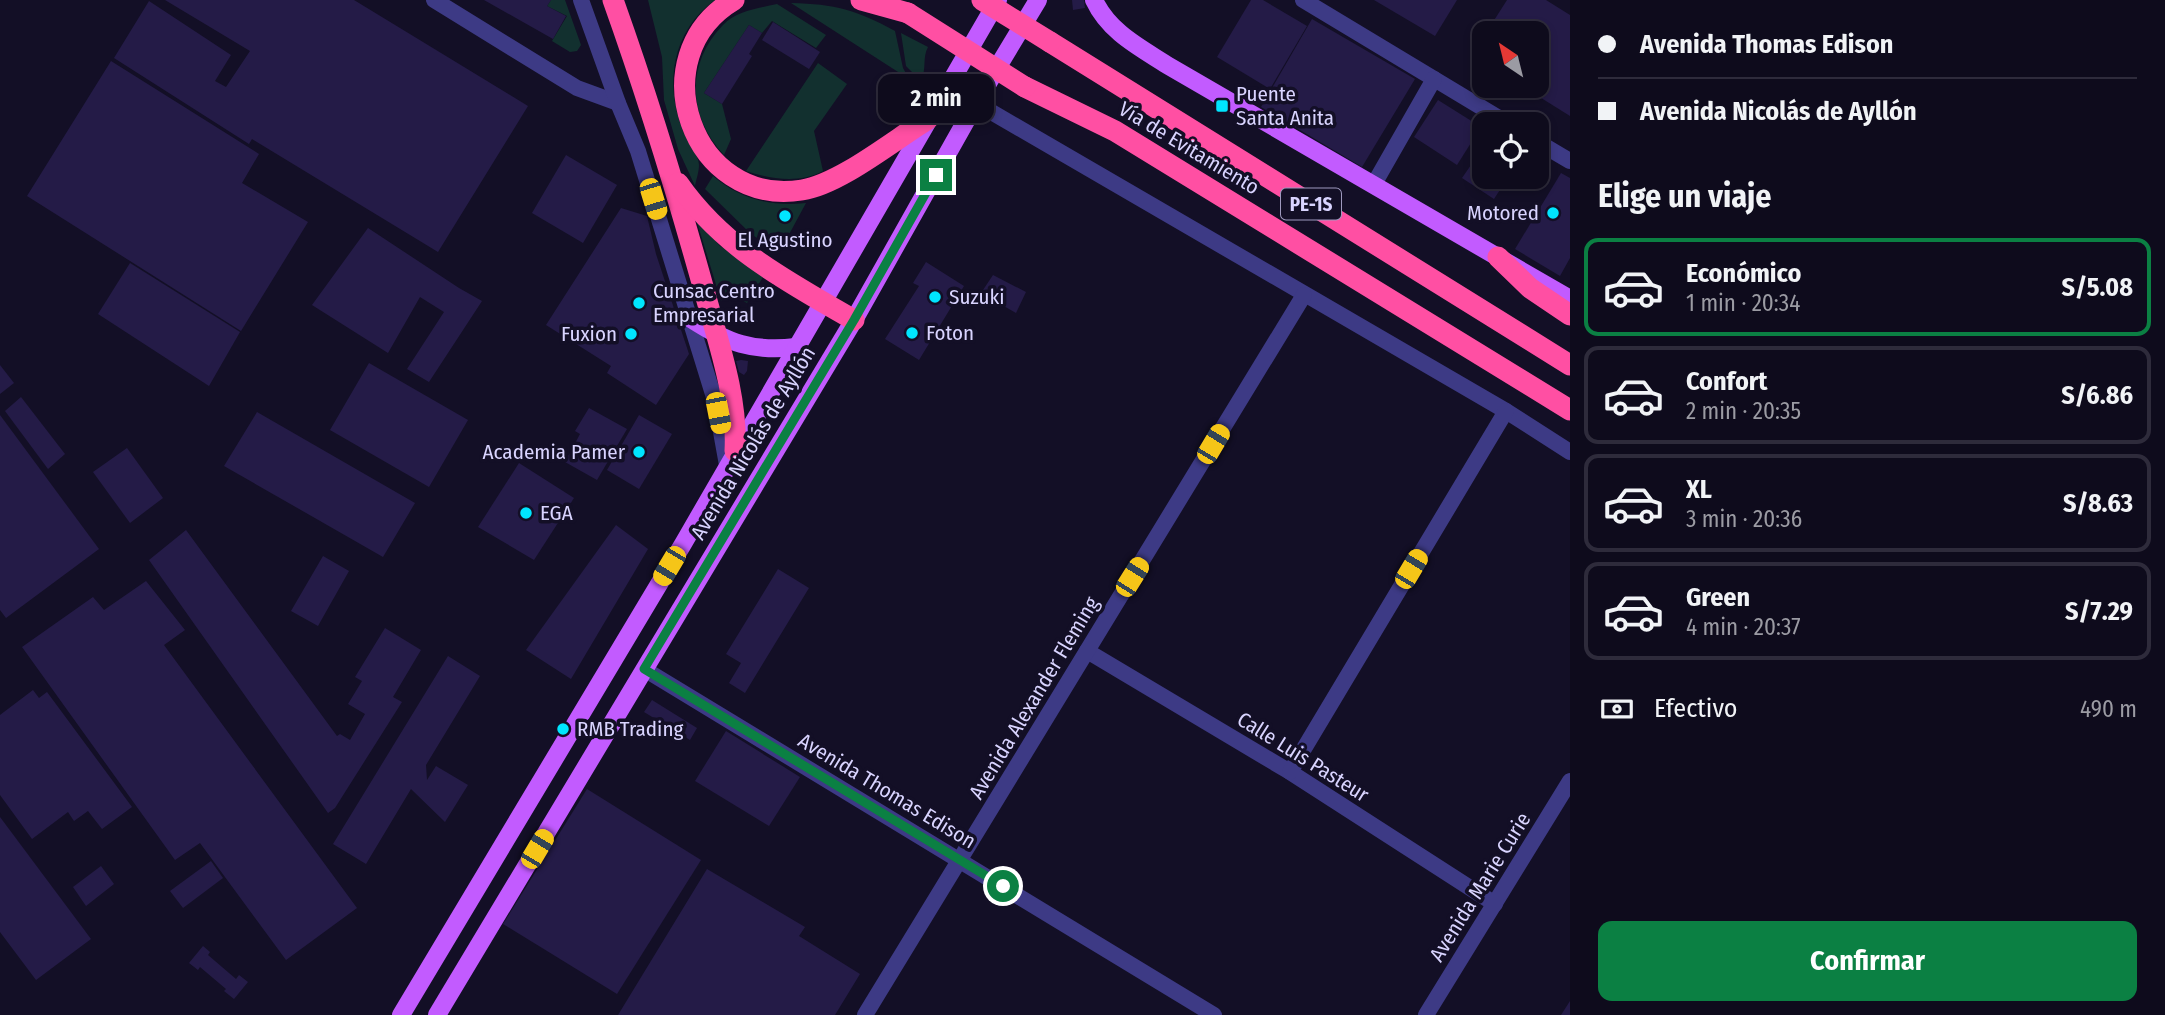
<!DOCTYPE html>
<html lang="es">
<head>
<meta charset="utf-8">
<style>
  body { margin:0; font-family:"Fira Sans Condensed",sans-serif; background:#1c1929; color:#f1f3f6; height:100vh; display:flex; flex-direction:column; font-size:26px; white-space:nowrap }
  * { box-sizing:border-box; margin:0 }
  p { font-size:23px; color:#9b9ba3 }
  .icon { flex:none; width:38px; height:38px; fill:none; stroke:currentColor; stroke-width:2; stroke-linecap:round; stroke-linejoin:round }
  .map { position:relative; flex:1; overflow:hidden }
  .panel { display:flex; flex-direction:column; background:#0e0b1c; width:595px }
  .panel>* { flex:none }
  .banner { display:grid; align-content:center; height:154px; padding:0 28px; background:#0e0b1c }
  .needle { width:46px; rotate:325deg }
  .buttons { position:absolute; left:1472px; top:21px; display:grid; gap:14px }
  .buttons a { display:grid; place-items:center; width:77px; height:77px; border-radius:14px; background:#0e0b1c; box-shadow:0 4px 10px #0003,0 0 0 2px #2e2b3b; font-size:35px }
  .end { position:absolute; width:32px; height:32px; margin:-16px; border:9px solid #0b8043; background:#fff; box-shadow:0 0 0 4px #fff }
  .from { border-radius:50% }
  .bubble { position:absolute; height:49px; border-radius:14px; background:#0e0b1c; box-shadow:0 4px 10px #0003,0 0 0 2px #2e2b3b; font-size:23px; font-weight:700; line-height:49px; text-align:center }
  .car { position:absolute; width:21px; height:42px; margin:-21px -10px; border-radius:9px; box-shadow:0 0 5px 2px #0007; background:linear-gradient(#f5c518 24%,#345 0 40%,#f5c518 0 76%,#345 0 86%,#f5c518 0) }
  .banner b { display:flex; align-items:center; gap:24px; height:66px; font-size:26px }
  .banner b+b { border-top:2px solid #2e2b3b }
  .banner i { width:18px; height:18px; background:#f1f3f6 }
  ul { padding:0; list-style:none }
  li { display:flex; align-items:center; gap:21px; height:98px; margin:0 14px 10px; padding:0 14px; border:4px solid #2e2b3b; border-radius:14px }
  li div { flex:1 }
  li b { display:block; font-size:26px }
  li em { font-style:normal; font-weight:700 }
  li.active { border-color:#0b8043 }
  li>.icon { width:63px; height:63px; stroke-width:1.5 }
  h2 { padding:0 28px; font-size:32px; line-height:84px }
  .pay { display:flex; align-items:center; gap:18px; height:77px; padding:0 28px; font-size:26px }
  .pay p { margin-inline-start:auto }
  .button { display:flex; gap:14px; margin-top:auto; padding:14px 28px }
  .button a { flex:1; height:80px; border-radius:14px; background:#0b8043; color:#fff; font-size:28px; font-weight:700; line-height:80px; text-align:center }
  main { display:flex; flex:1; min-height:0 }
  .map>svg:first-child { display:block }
  .green { fill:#12302f }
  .building { fill:#241b47 }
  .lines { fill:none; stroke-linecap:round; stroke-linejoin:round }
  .minor { stroke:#3d3a85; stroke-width:16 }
  .major { stroke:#c25bff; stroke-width:18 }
  .highway { stroke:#ff4fa3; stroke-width:21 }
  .highway-bridge { stroke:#ff4fa3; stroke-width:21 }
  .route { stroke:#0b8043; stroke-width:9 }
  .poi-dot { fill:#00e5ff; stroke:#130f26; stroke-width:2.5 }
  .labels { text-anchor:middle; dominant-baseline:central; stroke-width:7; stroke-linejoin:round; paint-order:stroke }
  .shield { fill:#130f26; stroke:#9e99be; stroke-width:2 }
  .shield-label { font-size:19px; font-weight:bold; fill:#d9d4ff }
  .poi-label { font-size:21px; fill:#d9d4ff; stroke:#130f26; text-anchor:start }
  .street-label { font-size:21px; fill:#d9d4ff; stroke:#130f26 }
</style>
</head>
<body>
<main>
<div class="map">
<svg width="1570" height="1015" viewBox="0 0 1570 1015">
  <rect width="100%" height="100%" fill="#130f26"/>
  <!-- green -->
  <g class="green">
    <path d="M 551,0 L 565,0 L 581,45 L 577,51 L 570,52 L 552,41 L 567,16 L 547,6 Z"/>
    <path d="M 648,0 L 715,0 C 672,31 664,83 683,131 C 687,141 699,155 699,165 C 699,172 696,180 695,186 L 678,149 L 664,100 L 662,57 Z"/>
    <path d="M 791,3 C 835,4 857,10 895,31 L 903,68 L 909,79 Z"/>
    <path d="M 777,4 L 826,35 L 816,48 L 772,21 L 762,33 L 749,25 L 704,93 L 722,104 L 731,139 L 724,155 C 688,117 685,64 723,25 C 736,11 759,8 777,4 Z"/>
    <path d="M 901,33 L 928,47 C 922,58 927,68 921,81 L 906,66 Z"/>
    <path d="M 818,63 L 847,84 L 814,131 L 823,171 C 799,184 770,179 746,171 Z"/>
    <path d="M 713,176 C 740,199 771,207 806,203 L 779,253 L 751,234 L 705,189 Z"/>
    <path d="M 696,219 L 720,246 L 765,274 L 747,303 L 736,297 L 721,301 Z"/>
  </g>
  <!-- building -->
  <g class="building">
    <path d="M 165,0 L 354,0 L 528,106 L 438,252 L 252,139 L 249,144 L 114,58 L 149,1 L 231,55 L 215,81 L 226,87 L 250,51 Z"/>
    <path d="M 484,0 L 551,0 L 547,6 L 566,16 L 553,39 Z"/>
    <path d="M 1072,0 L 1084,0 L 1085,8 L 1073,10 Z"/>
    <path d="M 1251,0 L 1263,0 L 1307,26 L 1270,89 L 1217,57 Z"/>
    <path d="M 1374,0 L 1457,0 L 1435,36 Z"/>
    <path d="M 1507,0 L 1546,0 L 1570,15 L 1570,116 L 1522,86 L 1536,86 L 1536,33 L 1486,33 Z"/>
    <path d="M 1312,19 L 1415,79 L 1362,167 L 1261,107 Z"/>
    <path d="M 773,22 L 820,52 L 809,69 L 762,40 Z"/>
    <path d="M 749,25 L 762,33 L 749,54 L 752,56 L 722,104 L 704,93 Z"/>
    <path d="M 1484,36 L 1484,62 L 1472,55 Z"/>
    <path d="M 111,61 L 259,154 L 242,183 L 308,222 L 241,331 L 27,196 Z"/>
    <path d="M 1438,100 L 1481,127 L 1457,165 L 1414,137 Z"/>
    <path d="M 566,155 L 617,185 L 583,243 L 532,213 Z"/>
    <path d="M 1471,165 L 1484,173 L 1484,177 L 1490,177 L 1503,185 L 1494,199 L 1462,178 Z"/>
    <path d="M 1561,173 L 1570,178 L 1570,258 L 1560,276 L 1515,249 Z"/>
    <path d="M 621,208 L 647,216 L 656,254 L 689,354 L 656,405 L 607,373 L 611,366 L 546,325 Z"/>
    <path d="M 368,228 L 459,288 L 482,301 L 429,382 L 407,369 L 444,312 L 420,297 L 388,353 L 312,305 Z"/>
    <path d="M 926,262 L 964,286 L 919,360 L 885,339 L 919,286 L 913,283 Z"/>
    <path d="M 130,263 L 240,332 L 209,386 L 98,314 Z"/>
    <path d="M 993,275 L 1026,292 L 1016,313 L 981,293 Z"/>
    <path d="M 741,360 L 748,361 L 747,371 L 744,375 L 739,372 L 736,361 Z"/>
    <path d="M 369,363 L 468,420 L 429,487 L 330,430 Z"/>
    <path d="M 0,365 L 14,383 L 0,394 Z"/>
    <path d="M 21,397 L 65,454 L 48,469 L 5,411 Z"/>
    <path d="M 589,408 L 627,429 L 597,480 L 565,462 L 580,434 L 575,431 Z"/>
    <path d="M 257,412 L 415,503 L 383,557 L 224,466 Z"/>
    <path d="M 0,415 L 99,549 L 6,618 L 0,610 Z"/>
    <path d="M 639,415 L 672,434 L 639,489 L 607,470 Z"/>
    <path d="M 127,448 L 163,498 L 130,523 L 93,472 Z"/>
    <path d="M 519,463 L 574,498 L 534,560 L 478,527 Z"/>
    <path d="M 616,525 L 648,549 L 571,679 L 526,650 Z"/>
    <path d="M 186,530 L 337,736 L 340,734 L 350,740 L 365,714 L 348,704 L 362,681 L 355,677 L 385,628 L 421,650 L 393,697 L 402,702 L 335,808 L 328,813 L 149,560 Z"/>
    <path d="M 323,556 L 349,571 L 318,626 L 291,611 Z"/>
    <path d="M 778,569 L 809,588 L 745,693 L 729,683 L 741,663 L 726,654 Z"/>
    <path d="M 146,581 L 185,630 L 164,645 L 357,908 L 286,960 L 200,843 L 175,860 L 22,647 L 93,597 L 104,610 Z"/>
    <path d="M 448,656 L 480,676 L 426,765 L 427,780 L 436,766 L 468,785 L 445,822 L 411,789 L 366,864 L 333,844 Z"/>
    <path d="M 33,690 L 39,698 L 47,692 L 132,807 L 102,829 L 88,811 L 74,821 L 68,812 L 32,839 L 0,795 L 0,715 Z"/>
    <path d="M 652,700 L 697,728 L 690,740 L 644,712 Z"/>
    <path d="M 726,731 L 800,777 L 769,826 L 695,781 Z"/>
    <path d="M 587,789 L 701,860 L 617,994 L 503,924 Z"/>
    <path d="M 0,817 L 91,939 L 36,980 L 0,932 Z"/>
    <path d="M 211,861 L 223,878 L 183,908 L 170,891 Z"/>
    <path d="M 101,866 L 114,884 L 86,906 L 73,887 Z"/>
    <path d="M 707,869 L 805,927 L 799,936 L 860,974 L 835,1015 L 618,1015 Z"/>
    <path d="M 203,946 L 210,952 L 208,955 L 236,979 L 239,975 L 248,982 L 234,999 L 224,991 L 226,989 L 200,967 L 198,970 L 189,963 Z"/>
    <path d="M 1570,1001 L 1570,1015 L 1561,1015 Z"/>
  </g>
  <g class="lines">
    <!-- minor -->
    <g class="minor">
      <path d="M 434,0 L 577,88 L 618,103"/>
      <path d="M 581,0 L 618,103 L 638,151 L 716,404 L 727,465"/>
      <path d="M 1303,0 L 1509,124"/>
      <path d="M 976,103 L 1506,411 L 1570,452"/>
      <path d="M 1536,141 L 1570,161"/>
      <path d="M 1374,184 L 1434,79"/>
      <path d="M 1087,651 L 1290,772 L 1495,904"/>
      <path d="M 644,669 L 1214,1015"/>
      <path d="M 1290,772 L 1506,411"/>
      <path d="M 865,1015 L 1304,295"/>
      <path d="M 1426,1015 L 1570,781"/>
    </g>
    <!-- major -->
    <g class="major">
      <path d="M 1094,0 C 1109,32 1139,47 1167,65 L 1570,299"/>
      <path d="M 691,319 C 728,343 752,352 796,347"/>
      <path d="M 401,1015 L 683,544 L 998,0"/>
      <path d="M 437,1015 L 854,320 L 976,103 L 1038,0"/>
    </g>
    <!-- highway -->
    <g class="highway">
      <path d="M 613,0 C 647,95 677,193 704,290 C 718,342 738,397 735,451"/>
      <path d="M 734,0 C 639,56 692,208 802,190 C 840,184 894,140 928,119"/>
      <path d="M 861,0 L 908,13"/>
      <path d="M 1050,42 L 1570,365"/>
      <path d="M 1025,87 L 1115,131 L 1570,410"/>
      <path d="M 678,183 C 724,249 787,281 854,320"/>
      <path d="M 1498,257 L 1530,288 L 1570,315"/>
    </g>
    <!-- highway-bridge -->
    <g class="highway-bridge">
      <path d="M 982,0 L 1050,42"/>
      <path d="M 908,13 L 1025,87"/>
    </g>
  </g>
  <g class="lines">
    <!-- route -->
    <path class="route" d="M 936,175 L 854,320 L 644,669 L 1003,886"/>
  </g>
  <!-- markers -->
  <g class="poi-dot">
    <rect x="1215" y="99" width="14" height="14" rx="3.5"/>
    <circle cx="1553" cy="213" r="7"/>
    <circle cx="785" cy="216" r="7"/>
    <circle cx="935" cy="297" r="7"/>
    <circle cx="639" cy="303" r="7"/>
    <circle cx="912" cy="333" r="7"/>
    <circle cx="631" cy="334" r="7"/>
    <circle cx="639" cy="452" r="7"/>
    <circle cx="526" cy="513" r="7"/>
    <circle cx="563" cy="729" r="7"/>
  </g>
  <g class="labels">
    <!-- shield labels -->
    <rect class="shield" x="1281" y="188.5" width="60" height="31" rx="5"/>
    <g class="shield-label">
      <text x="1311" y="204">PE-1S</text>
    </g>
    <!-- poi labels -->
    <g class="poi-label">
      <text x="1236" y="94">Puente<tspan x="1236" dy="24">Santa Anita</tspan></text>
      <text x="1539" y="213" text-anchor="end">Motored</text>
      <text x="785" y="240" text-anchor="middle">El Agustino</text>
      <text x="653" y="291">Cunsac Centro<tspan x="653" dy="24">Empresarial</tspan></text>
      <text x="949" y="297">Suzuki</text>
      <text x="926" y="333">Foton</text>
      <text x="617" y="334" text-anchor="end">Fuxion</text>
      <text x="625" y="452" text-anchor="end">Academia Pamer</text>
      <text x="540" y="513">EGA</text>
      <text x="577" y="729">RMB Trading</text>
    </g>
    <!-- street labels -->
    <g class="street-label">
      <text transform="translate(1189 148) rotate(31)">Vía de Evitamiento</text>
      <text transform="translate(753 443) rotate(-59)">Avenida Nicolás de Ayllón</text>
      <text transform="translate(1034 698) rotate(-59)">Avenida Alexander Fleming</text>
      <text transform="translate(1303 757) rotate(32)">Calle Luis Pasteur</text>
      <text transform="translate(887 791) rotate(31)">Avenida Thomas Edison</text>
      <text transform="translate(1480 887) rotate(-58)">Avenida Marie Curie</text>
    </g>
  </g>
</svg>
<div class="buttons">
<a><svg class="needle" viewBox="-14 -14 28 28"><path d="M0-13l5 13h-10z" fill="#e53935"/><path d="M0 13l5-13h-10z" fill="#9b9ba3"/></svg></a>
<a><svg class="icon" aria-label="locate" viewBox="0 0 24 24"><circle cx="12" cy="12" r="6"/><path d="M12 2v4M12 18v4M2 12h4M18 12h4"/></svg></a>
</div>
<i class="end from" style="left:1003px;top:886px"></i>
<i class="end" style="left:936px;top:175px"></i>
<div class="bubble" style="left:878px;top:74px;width:116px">2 min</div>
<i class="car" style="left:653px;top:199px;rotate:163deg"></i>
<i class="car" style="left:718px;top:413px;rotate:169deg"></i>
<i class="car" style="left:1213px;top:444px;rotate:31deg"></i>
<i class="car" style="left:669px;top:566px;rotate:211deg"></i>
<i class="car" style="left:1411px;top:569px;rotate:31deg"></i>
<i class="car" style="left:1132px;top:577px;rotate:32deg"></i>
<i class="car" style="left:537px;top:849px;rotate:31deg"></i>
</div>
<section class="panel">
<div class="banner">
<b><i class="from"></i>Avenida Thomas Edison</b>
<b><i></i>Avenida Nicolás de Ayllón</b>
</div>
<h2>Elige un viaje</h2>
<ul>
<li class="active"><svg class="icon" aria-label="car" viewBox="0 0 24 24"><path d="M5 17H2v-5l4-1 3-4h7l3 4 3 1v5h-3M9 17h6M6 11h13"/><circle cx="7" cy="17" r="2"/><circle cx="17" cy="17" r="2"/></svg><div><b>Económico</b><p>1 min · 20:34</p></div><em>S/5.08</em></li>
<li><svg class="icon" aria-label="car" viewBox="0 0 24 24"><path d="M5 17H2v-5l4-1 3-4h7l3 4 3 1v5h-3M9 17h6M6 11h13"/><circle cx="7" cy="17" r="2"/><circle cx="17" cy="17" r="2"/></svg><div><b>Confort</b><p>2 min · 20:35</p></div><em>S/6.86</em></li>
<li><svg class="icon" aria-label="car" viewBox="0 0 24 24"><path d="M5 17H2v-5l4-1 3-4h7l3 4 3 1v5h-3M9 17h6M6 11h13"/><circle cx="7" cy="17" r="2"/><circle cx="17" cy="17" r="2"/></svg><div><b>XL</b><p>3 min · 20:36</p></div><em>S/8.63</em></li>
<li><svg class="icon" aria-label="car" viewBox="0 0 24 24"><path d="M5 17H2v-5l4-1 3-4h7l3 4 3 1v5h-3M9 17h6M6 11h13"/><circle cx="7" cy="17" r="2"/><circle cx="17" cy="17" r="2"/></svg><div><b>Green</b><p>4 min · 20:37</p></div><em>S/7.29</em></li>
</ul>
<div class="pay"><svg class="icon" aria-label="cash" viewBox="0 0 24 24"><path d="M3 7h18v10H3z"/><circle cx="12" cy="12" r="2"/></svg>Efectivo<p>490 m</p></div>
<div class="button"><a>Confirmar</a></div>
</section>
</main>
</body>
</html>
